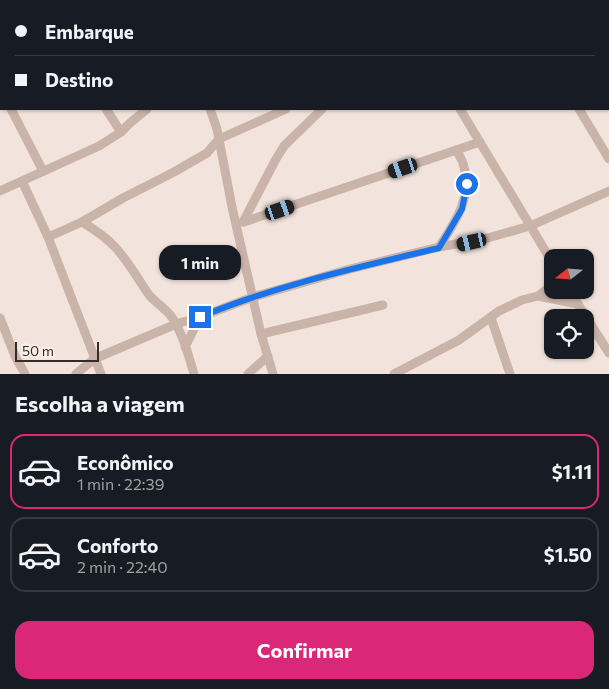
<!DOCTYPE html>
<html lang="pt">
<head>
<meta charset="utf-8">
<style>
  body { margin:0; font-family:Commissioner,sans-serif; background:#20242c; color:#f1f3f6; height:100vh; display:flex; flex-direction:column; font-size:19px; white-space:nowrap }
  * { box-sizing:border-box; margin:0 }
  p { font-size:16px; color:#9ea1a6 }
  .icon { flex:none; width:28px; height:28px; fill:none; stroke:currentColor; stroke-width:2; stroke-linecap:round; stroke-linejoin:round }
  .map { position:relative; height:374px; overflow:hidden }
  .sheet { display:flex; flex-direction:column; background:#171b24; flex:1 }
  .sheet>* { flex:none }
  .guide { position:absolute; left:0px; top:0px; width:610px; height:110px; box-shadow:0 1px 4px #0004; display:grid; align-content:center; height:110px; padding:0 15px; background:#171b24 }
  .needle { width:32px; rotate:253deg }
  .buttons { position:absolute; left:544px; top:249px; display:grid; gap:10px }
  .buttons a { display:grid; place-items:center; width:50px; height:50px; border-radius:10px; background:#171b24; box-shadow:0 1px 4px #0004; font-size:25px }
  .scale { position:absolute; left:15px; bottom:12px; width:84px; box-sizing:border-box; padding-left:5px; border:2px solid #372b28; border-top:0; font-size:14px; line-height:18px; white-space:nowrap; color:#372b28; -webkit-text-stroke:4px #faefe8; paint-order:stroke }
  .end { position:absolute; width:22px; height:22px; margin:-11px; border:6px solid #1a73e8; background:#fff; box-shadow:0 0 0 2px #fff }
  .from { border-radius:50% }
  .bubble { position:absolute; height:35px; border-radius:15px; background:#171b24; box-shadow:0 1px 4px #0004; font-size:16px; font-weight:700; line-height:35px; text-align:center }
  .car { position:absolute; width:15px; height:30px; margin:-15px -8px; border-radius:6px; box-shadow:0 0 4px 1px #0007; background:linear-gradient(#222 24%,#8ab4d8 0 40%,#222 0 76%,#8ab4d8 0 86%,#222 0) }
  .guide b { display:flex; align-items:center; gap:18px; height:48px; font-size:19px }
  .guide b+b { border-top:1px solid #363941 }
  .guide i { width:12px; height:12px; background:#f1f3f6 }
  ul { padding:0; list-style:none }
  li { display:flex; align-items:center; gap:15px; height:75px; margin:0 10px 8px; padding:0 5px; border:2px solid #363941; border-radius:15px }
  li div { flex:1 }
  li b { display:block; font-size:19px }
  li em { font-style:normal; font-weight:700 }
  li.active { border-color:#db2777 }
  li>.icon { width:45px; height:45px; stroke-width:1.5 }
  h2 { padding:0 15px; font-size:22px; line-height:60px }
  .primary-button { display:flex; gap:10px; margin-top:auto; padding:10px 15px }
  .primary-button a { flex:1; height:58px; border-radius:15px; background:#db2777; color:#fff; font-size:20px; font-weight:700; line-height:58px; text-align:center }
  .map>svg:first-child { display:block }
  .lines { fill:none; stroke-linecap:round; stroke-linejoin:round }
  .street { stroke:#cab3a8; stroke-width:9 }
  .route { stroke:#1a73e8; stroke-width:6 }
</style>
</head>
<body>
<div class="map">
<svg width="609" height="374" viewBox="0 0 609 374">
  <rect width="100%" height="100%" fill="#f2e4dc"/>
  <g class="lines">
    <!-- street -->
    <g class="street">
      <path d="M 42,0 L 43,1"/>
      <path d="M 154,0 L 155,1"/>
      <path d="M 296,0 L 296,1"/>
      <path d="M 399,0 L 400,1"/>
      <path d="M 513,0 L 514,1"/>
      <path d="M 366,1 L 368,0"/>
      <path d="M 0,84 L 1,87"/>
      <path d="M 11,109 L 43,171"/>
      <path d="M 106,109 L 121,132"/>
      <path d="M 210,109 L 217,129 L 232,207 L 261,334 L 273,374"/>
      <path d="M 460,109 L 552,262"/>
      <path d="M 579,109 L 609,159"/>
      <path d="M 22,181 L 48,237 L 101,374"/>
      <path d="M 0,191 L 99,146 L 121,132 L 130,123 L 147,109"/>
      <path d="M 82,222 C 120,244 126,261 149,295 C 156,303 165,308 171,316 C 182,331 189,357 194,374"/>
      <path d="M 243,222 L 276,159 L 284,146 L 322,109"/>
      <path d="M 244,222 L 480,142"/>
      <path d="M 48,237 L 82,222 L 123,198 L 174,172 L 207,153 L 219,139 L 286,109"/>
      <path d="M 439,247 C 454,224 473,197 464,167 C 463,161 459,155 456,150"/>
      <path d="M 569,290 L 609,353"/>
      <path d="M 538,296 L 578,304"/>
      <path d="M 0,318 L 15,356 L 25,374"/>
      <path d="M 491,318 L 510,374"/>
      <path d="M 261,334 L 383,305"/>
      <path d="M 185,347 L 200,317"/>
      <path d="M 76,374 L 94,359 L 176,324 L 200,317 L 253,297 L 350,269 L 439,247 L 484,239 L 530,226 L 609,191"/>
      <path d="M 248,374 L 268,356"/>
      <path d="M 394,374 L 459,340 L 499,311 L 522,300 L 538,296 L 552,285"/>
    </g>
  </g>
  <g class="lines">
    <!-- route -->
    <path class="route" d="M 200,317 C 277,285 359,267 439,248 L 462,209 L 467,184"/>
  </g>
</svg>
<div class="buttons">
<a><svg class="needle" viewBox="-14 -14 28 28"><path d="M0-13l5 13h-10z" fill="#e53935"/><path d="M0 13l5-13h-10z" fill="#9ea1a6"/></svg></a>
<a><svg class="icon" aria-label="locate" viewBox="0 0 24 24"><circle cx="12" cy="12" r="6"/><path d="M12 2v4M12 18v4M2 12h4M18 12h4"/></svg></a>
</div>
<div class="scale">50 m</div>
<i class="end from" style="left:467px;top:184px"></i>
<i class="end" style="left:200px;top:317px"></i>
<div class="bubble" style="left:159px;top:245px;width:82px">1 min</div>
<i class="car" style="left:403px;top:168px;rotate:251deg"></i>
<i class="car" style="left:280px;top:210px;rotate:71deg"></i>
<i class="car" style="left:472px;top:242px;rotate:257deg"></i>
<div class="guide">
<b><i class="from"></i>Embarque</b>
<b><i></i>Destino</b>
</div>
</div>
<section class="sheet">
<h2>Escolha a viagem</h2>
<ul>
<li class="active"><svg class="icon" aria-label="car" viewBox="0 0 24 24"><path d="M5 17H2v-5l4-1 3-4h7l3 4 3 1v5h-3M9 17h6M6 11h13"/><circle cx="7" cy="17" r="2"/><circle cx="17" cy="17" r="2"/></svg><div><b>Econômico</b><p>1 min · 22:39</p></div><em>$1.11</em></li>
<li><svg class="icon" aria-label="car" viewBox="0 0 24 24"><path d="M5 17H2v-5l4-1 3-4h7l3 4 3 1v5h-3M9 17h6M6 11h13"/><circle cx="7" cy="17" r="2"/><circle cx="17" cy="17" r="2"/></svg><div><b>Conforto</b><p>2 min · 22:40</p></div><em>$1.50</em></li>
</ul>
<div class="primary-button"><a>Confirmar</a></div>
</section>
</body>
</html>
